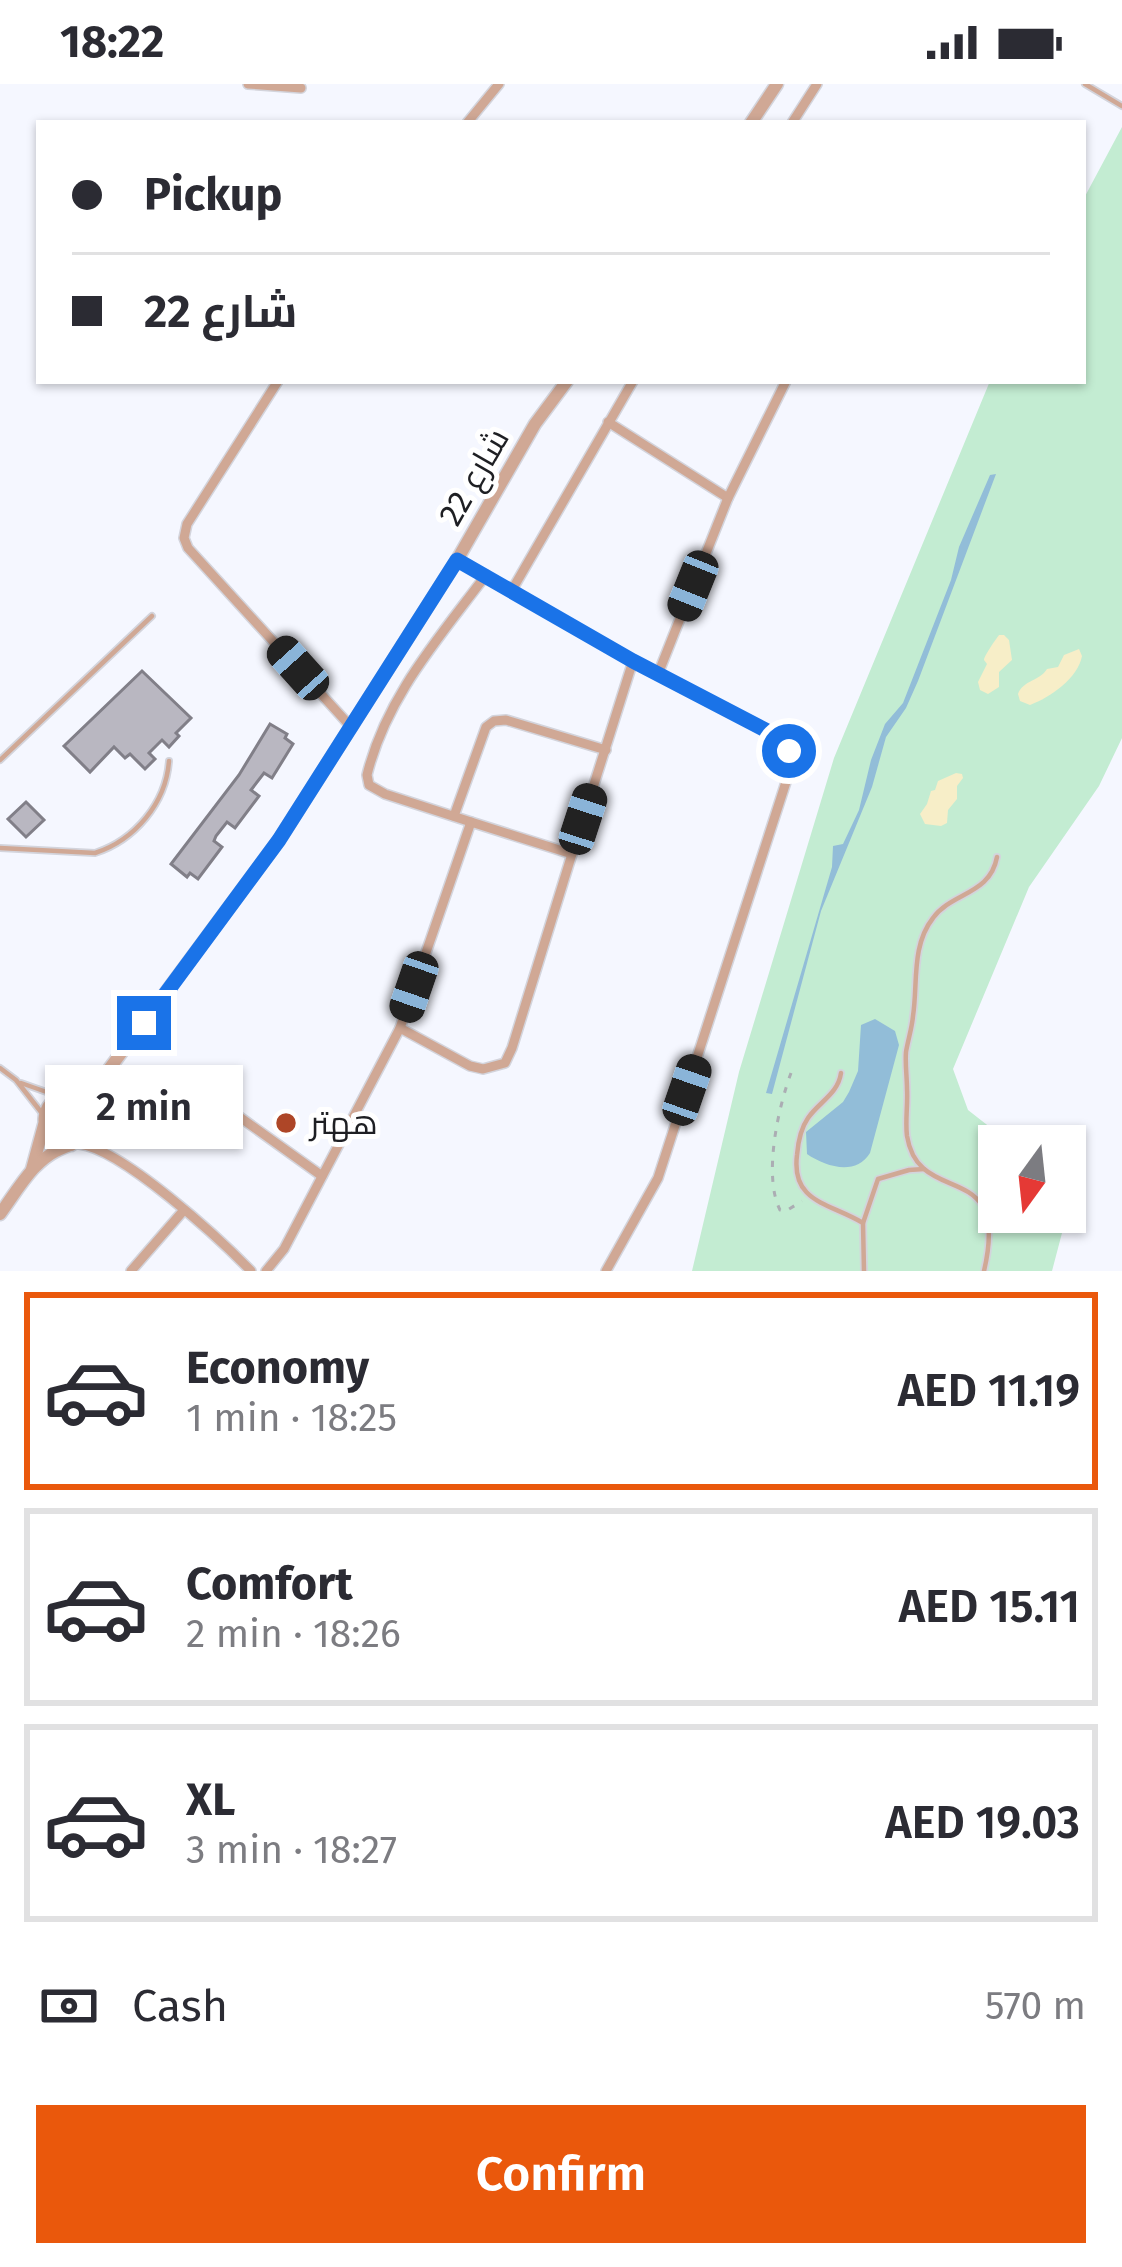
<!DOCTYPE html>
<html lang="en">
<head>
<meta charset="utf-8">
<style>
  body { margin:0; font-family:"Fira Sans",Cairo,sans-serif; background:#f2f2f3; color:#2b2b33; height:100vh; display:flex; flex-direction:column; font-size:45px; white-space:nowrap }
  * { box-sizing:border-box; margin:0 }
  p { font-size:39px; color:#7c7c81 }
  .icon { flex:none; width:66px; height:66px; fill:none; stroke:currentColor; stroke-width:2; stroke-linecap:round; stroke-linejoin:round }
  .map { position:relative; height:1187px; overflow:hidden }
  .side { display:flex; flex-direction:column; background:#fff; flex:1 }
  .side>* { flex:none }
  .banner { position:absolute; left:36px; top:36px; width:1050px; height:264px; border-radius:0px; box-shadow:0 3px 9px #0004; display:grid; align-content:center; height:264px; padding:0 36px; background:#fff }
  .needle { width:78px; rotate:195deg }
  .controls { position:absolute; left:978px; top:1041px; display:grid; gap:24px }
  .controls a { display:grid; place-items:center; width:108px; height:108px; border-radius:0px; background:#fff; box-shadow:0 3px 9px #0004; font-size:60px }
  .end { position:absolute; width:54px; height:54px; margin:-27px; border:15px solid #1a73e8; background:#fff; box-shadow:0 0 0 6px #fff }
  .from { border-radius:50% }
  .bubble { position:absolute; height:84px; border-radius:0px; background:#fff; box-shadow:0 3px 9px #0004; font-size:39px; font-weight:600; line-height:84px; text-align:center }
  .car { position:absolute; width:36px; height:72px; margin:-36px -18px; border-radius:15px; box-shadow:0 0 9px 3px #0007; background:linear-gradient(#222 24%,#8ab4d8 0 40%,#222 0 76%,#8ab4d8 0 86%,#222 0) }
  .banner b { display:flex; align-items:center; gap:42px; height:114px; font-size:45px }
  .banner b+b { border-top:3px solid #e1e1e2 }
  .banner i { width:30px; height:30px; background:#2b2b33 }
  ul { padding:21px 0 0; list-style:none }
  li { display:flex; align-items:center; gap:36px; height:198px; margin:0 24px 18px; padding:0 12px; border:6px solid #e1e1e2; border-radius:0px }
  li div { flex:1 }
  li b { display:block; font-size:45px }
  li em { font-style:normal; font-weight:600 }
  li.selected { border-color:#ea580c }
  li>.icon { width:108px; height:108px; stroke-width:1.5 }
  .pay { display:flex; align-items:center; gap:30px; height:132px; padding:0 36px; font-size:45px }
  .pay p { margin-inline-start:auto }
  .primary-button { display:flex; gap:24px; margin-top:auto; padding:24px 36px }
  .primary-button a { flex:1; height:138px; border-radius:0px; background:#ea580c; color:#fff; font-size:48px; font-weight:600; line-height:138px; text-align:center }
  .status { display:flex; justify-content:space-between; align-items:center; height:84px; padding:0 60px; background:#fff; direction:ltr }
  .status svg { height:33px; fill:currentColor }
  .map>svg:first-child { display:block }
  .green { fill:#c3ecd2 }
  .sand { fill:#f7eec8 }
  .water { fill:#92bdd8 }
  .building { fill:#b9b7c1; stroke:#817f88; stroke-width:3 }
  .lines { fill:none; stroke-linecap:round; stroke-linejoin:round }
  .service-casing { stroke:#d3d4dc; stroke-width:8 }
  .minor-casing { stroke:#d3d4dc; stroke-width:12 }
  .tertiary-casing { stroke:#d3d4dc; stroke-width:15 }
  .path { stroke:#abadb3; stroke-width:3; stroke-dasharray:6 9; stroke-linecap:butt }
  .service { stroke:#d0a895; stroke-width:4.5 }
  .minor { stroke:#d0a895; stroke-width:9 }
  .tertiary { stroke:#d0a895; stroke-width:12 }
  .route { stroke:#1a73e8; stroke-width:15 }
  .poi-dot { fill:#ae4627; stroke:#fff; stroke-width:4.5 }
  .labels { text-anchor:middle; dominant-baseline:central; stroke-width:10; stroke-linejoin:round; paint-order:stroke }
  .street-label { font-size:33px; fill:#1e1f23; stroke:#fff }
  .poi-label { font-size:33px; fill:#1e1f23; stroke:#fff; text-anchor:start }
</style>
</head>
<body>
<div class="status"><b>18:22</b><svg viewBox="0 0 49 12"><path d="M0 12V9h3v3zM5 12V6h3v6zM10 12V3h3v9zM15 12V0h3v12zM26 1h20v11H26zM47 4h2v5h-2z"/></svg></div>
<div class="map">
<svg width="1122" height="1187" viewBox="0 0 1122 1187">
  <rect width="100%" height="100%" fill="#f5f7ff"/>
  <!-- green -->
  <path class="green" d="M 1122,43 L 1122,654 L 1099,702 L 1029,803 L 953,985 L 968,1026 L 1014,1062 L 999,1062 L 999,1128 L 1052,1128 L 1062,1149 L 1052,1187 L 692,1187 L 739,988 L 834,674 L 990,297 L 1083,297 L 1083,116 Z"/>
  <!-- sand -->
  <g class="sand">
    <path d="M 999,551 L 1004,551 L 1009,556 L 1012,576 L 999,588 L 999,603 L 988,610 L 980,606 L 978,598 L 987,580 L 984,576 C 984,572 996,555 999,551 Z"/>
    <path d="M 1079,565 L 1082,572 C 1078,594 1051,613 1030,621 L 1020,617 L 1018,610 C 1023,596 1040,597 1047,585 L 1058,583 L 1064,571 Z"/>
    <path d="M 956,689 L 962,690 L 963,694 L 957,702 L 957,715 L 948,726 L 947,739 L 941,742 L 925,740 L 920,730 L 927,720 L 931,707 L 935,706 L 938,697 Z"/>
  </g>
  <!-- water -->
  <g class="water">
    <path d="M 996,390 L 918,597 L 906,624 L 886,653 L 872,703 L 821,827 L 772,1010 L 766,1009 L 832,783 L 833,762 L 843,760 L 859,726 L 871,676 L 885,640 L 903,619 L 951,496 L 959,463 L 990,391 Z"/>
    <path d="M 875,935 L 895,947 L 899,961 L 870,1069 C 856,1092 826,1083 807,1070 L 806,1048 L 843,1018 L 849,1008 L 858,987 L 861,941 Z"/>
  </g>
  <!-- building -->
  <g class="building">
    <path d="M 142,587 L 191,634 L 176,649 L 179,652 L 169,663 L 162,656 L 149,669 L 155,675 L 145,685 L 130,670 L 125,674 L 114,663 L 90,688 L 64,662 Z"/>
    <path d="M 270,640 L 287,650 L 285,654 L 293,660 L 272,694 L 264,689 L 251,706 L 259,712 L 235,744 L 227,738 L 216,752 L 214,757 L 222,763 L 198,795 L 190,789 L 187,793 L 171,780 L 239,691 Z"/>
    <path d="M 26,718 L 44,736 L 26,753 L 8,735 Z"/>
  </g>
  <g class="lines">
    <!-- service casing -->
    <g class="service-casing">
      <g id="service">
        <path d="M 1085,0 L 1122,22"/>
        <path d="M 0,676 L 152,532"/>
        <path d="M 0,764 L 95,769 C 135,756 166,719 169,677"/>
        <path d="M 0,984 L 16,996 L 41,1028"/>
        <path d="M 841,989 C 838,1010 819,1018 808,1034 C 801,1044 798,1059 797,1071 C 791,1119 830,1119 863,1139 L 864,1187"/>
        <path d="M 21,999 L 55,1011"/>
        <path d="M 863,1139 L 878,1095 L 909,1086 L 924,1085"/>
        <path d="M 984,1187 C 1011,1071 919,1126 907,1052 C 905,1037 908,1021 907,1005 C 907,993 905,980 906,968 C 908,956 912,944 913,932 C 918,900 911,862 933,834 C 952,808 990,811 997,773"/>
      </g>
    </g>
    <!-- minor casing -->
    <g class="minor-casing">
      <g id="minor">
        <path d="M 248,0 L 301,4"/>
        <path d="M 467,39 L 499,0"/>
        <path d="M 792,39 L 817,0"/>
        <path d="M 278,297 L 187,440 L 184,454 L 188,464 L 352,644"/>
        <path d="M 608,338 L 728,414"/>
        <path d="M 457,476 L 633,577 L 773,650 L 789,667 L 787,695 L 658,1094 L 606,1187"/>
        <path d="M 512,506 L 633,297"/>
        <path d="M 658,590 L 728,414 L 786,297"/>
        <path d="M 454,732 L 486,643 L 494,637 L 506,636 L 606,666"/>
        <path d="M 471,738 L 385,710 L 369,701 L 367,691 C 386,613 439,554 486,491"/>
        <path d="M 400,944 L 470,982 L 483,985 L 505,979 L 512,964 L 572,770"/>
        <path d="M 195,1001 L 322,1092"/>
        <path d="M 79,1060 C 122,1065 219,1154 251,1187"/>
        <path d="M 131,1187 L 184,1126"/>
        <path d="M 266,1187 L 284,1165 L 400,944 L 471,738 L 572,770 L 633,577"/>
      </g>
    </g>
    <!-- tertiary casing -->
    <g class="tertiary-casing">
      <g id="tertiary">
        <path d="M 751,39 L 777,0"/>
        <path d="M 93,1029 L 104,992 L 279,756 L 457,476 L 535,340 L 567,297"/>
        <path d="M 32,1085 L 44,1041"/>
        <path d="M 0,1130 C 11,1115 21,1098 34,1084 C 40,1078 48,1071 56,1067 C 72,1058 98,1057 93,1032 C 91,1022 84,1014 75,1012 C 42,1005 29,1056 71,1061"/>
      </g>
    </g>
    <!-- path -->
    <path class="path" d="M 791,989 C 778,1024 763,1092 780,1126 L 786,1127 L 802,1117"/>
    <!-- service -->
    <use href="#service" class="service"/>
    <!-- minor -->
    <use href="#minor" class="minor"/>
    <!-- tertiary -->
    <use href="#tertiary" class="tertiary"/>
  </g>
  <g class="lines">
    <!-- route -->
    <path class="route" d="M 144,939 L 279,756 L 457,476 L 633,577 L 773,650 L 789,667"/>
  </g>
  <!-- markers -->
  <circle class="poi-dot" cx="286" cy="1039" r="12"/>
  <g class="labels">
    <!-- street labels -->
    <g class="street-label">
      <text transform="translate(474 393) rotate(-60)">شارع 22</text>
    </g>
    <!-- poi labels -->
    <g class="poi-label">
      <text x="310" y="1039">ههتر</text>
    </g>
  </g>
</svg>
<div class="controls">
<a><svg class="needle" viewBox="-14 -14 28 28"><path d="M0-13l5 13h-10z" fill="#e53935"/><path d="M0 13l5-13h-10z" fill="#7c7c81"/></svg></a>
</div>
<i class="end from" style="left:789px;top:667px"></i>
<i class="end" style="left:144px;top:939px"></i>
<div class="bubble" style="left:45px;top:981px;width:198px">2 min</div>
<i class="car" style="left:693px;top:502px;rotate:202deg"></i>
<i class="car" style="left:298px;top:584px;rotate:318deg"></i>
<i class="car" style="left:583px;top:735px;rotate:18deg"></i>
<i class="car" style="left:414px;top:903px;rotate:199deg"></i>
<i class="car" style="left:687px;top:1006px;rotate:19deg"></i>
<div class="banner">
<b><i class="from"></i>Pickup</b>
<b><i></i>شارع 22</b>
</div>
</div>
<section class="side">
<ul>
<li class="selected"><svg class="icon" aria-label="car" viewBox="0 0 24 24"><path d="M5 17H2v-5l4-1 3-4h7l3 4 3 1v5h-3M9 17h6M6 11h13"/><circle cx="7" cy="17" r="2"/><circle cx="17" cy="17" r="2"/></svg><div><b>Economy</b><p>1 min · 18:25</p></div><em>AED 11.19</em></li>
<li><svg class="icon" aria-label="car" viewBox="0 0 24 24"><path d="M5 17H2v-5l4-1 3-4h7l3 4 3 1v5h-3M9 17h6M6 11h13"/><circle cx="7" cy="17" r="2"/><circle cx="17" cy="17" r="2"/></svg><div><b>Comfort</b><p>2 min · 18:26</p></div><em>AED 15.11</em></li>
<li><svg class="icon" aria-label="car" viewBox="0 0 24 24"><path d="M5 17H2v-5l4-1 3-4h7l3 4 3 1v5h-3M9 17h6M6 11h13"/><circle cx="7" cy="17" r="2"/><circle cx="17" cy="17" r="2"/></svg><div><b>XL</b><p>3 min · 18:27</p></div><em>AED 19.03</em></li>
</ul>
<div class="pay"><svg class="icon" aria-label="cash" viewBox="0 0 24 24"><path d="M3 7h18v10H3z"/><circle cx="12" cy="12" r="2"/></svg>Cash<p>570 m</p></div>
<div class="primary-button"><a>Confirm</a></div>
</section>
</body>
</html>
